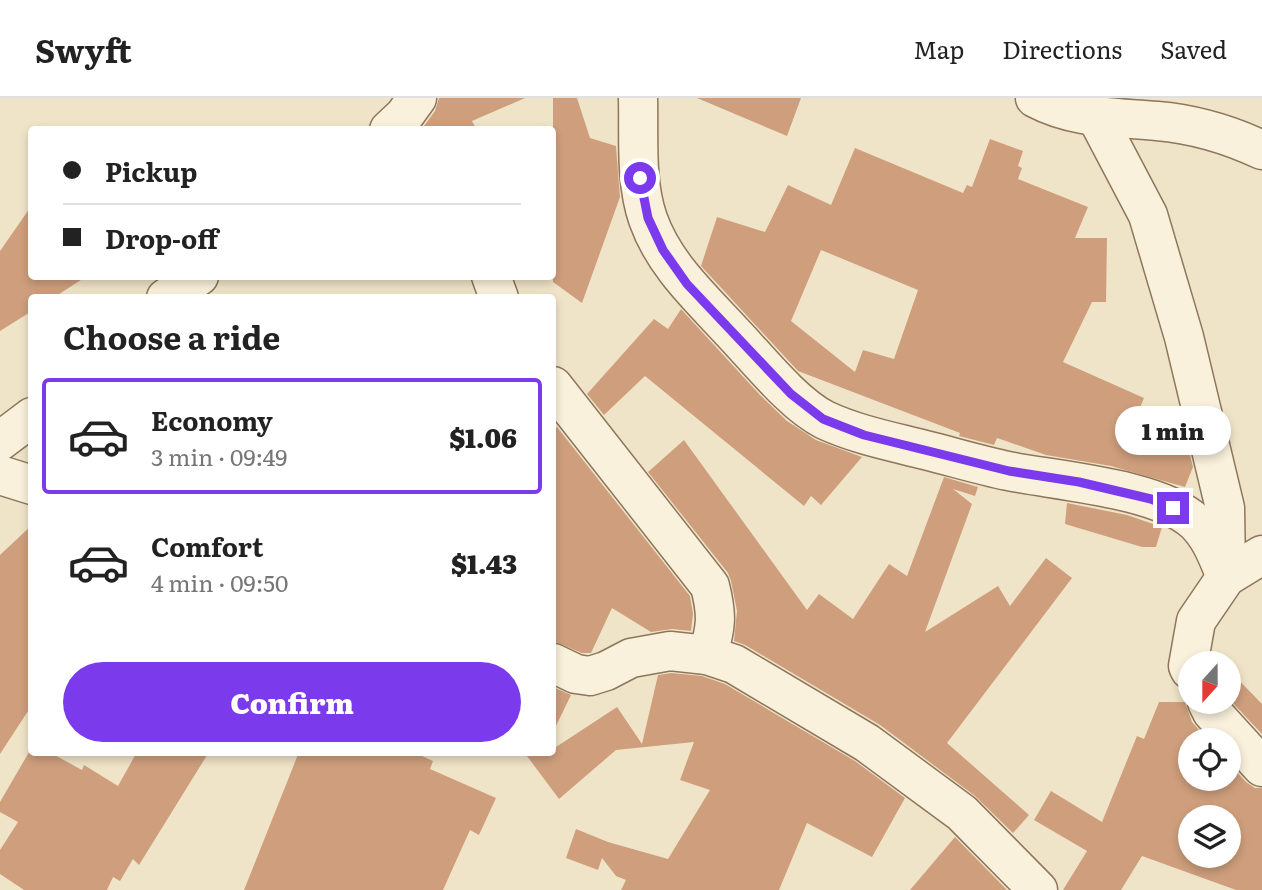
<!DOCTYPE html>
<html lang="en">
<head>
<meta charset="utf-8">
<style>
  body { margin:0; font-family:Literata,serif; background:#f6f6f6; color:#222; height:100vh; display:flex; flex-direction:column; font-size:26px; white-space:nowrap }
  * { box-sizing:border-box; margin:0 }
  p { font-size:23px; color:#767676 }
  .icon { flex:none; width:38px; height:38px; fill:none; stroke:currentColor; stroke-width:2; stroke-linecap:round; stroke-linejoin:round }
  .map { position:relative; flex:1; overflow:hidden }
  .drawer { position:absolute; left:28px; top:196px; width:528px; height:462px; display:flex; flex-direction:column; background:#fff; border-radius:7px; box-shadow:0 4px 10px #0003 }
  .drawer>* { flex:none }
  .banner { position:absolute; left:28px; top:28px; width:528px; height:154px; border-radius:7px; box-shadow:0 4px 10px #0003; display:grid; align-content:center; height:154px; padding:0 35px; background:#fff }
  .needle { width:46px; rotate:201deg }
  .tools { position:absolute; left:1178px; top:553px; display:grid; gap:14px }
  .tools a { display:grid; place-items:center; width:63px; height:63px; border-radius:50%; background:#fff; box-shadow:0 4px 10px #0003; font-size:35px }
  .end { position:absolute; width:32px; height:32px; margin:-16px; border:9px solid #7c3aed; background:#fff; box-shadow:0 0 0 4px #fff }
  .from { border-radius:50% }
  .bubble { position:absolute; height:49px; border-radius:24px; background:#fff; box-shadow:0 4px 10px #0003; font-size:23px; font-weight:800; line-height:49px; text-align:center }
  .banner b { display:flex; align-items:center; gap:24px; height:66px; font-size:26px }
  .banner b+b { border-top:2px solid #e0e0e0 }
  .banner i { width:18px; height:18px; background:#222 }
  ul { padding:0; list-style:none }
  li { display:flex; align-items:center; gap:21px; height:116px; margin:0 14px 10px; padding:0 21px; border:4px solid transparent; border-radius:7px }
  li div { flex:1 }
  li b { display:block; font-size:26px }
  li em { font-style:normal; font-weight:800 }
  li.on { border-color:#7c3aed }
  li>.icon { width:63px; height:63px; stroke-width:1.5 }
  h2 { padding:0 35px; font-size:32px; line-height:84px }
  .button { display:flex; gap:14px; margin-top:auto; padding:14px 35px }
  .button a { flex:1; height:80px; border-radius:42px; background:#7c3aed; color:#fff; font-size:28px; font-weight:800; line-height:80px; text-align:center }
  header { display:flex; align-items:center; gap:42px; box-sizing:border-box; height:98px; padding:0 35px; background:#fff; border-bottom:2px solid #e0e0e0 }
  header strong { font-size:33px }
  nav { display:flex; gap:38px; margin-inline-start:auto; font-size:24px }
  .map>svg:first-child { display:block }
  .building { fill:#cf9f7d; fill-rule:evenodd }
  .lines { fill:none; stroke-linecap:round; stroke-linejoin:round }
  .minor-casing { stroke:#8d765c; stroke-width:41 }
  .minor { stroke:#faf1dc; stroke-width:38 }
  .route { stroke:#7c3aed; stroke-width:9 }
</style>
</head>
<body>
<header>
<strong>Swyft</strong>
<nav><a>Map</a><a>Directions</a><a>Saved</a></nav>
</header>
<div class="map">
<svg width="1262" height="792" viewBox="0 0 1262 792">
  <rect width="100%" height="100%" fill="#f0e4c8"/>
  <!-- building -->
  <g class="building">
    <path d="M 439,0 L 525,0 L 472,23 L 477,32 L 421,32 L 435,13 Z"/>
    <path d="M 553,0 L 577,0 L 590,40 L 616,48 L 620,99 L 582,205 L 553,184 Z"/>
    <path d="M 697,0 L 801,0 L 787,38 Z"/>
    <path d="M 990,41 L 1023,53 L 1018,68 L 1022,70 L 1018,81 L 1088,109 L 1075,140 L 1107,140 L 1106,204 L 1092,204 L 1063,264 L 1144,300 L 1136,319 L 1185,338 L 1193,369 L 1185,389 L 1111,368 L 1046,357 L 997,340 L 994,347 L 959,338 L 960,335 L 798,273 L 701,168 L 717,119 L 765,134 L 788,87 L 831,107 L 855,50 L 963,95 L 967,87 L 972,89 ZM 821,152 L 918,192 L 894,261 L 863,252 L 855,274 L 791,223 Z"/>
    <path d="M 32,107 L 32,178 L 87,178 L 53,200 L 32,200 L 32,213 L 0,233 L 0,153 Z"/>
    <path d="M 681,211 L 760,297 L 787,323 L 816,342 L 862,359 L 821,407 L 811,398 L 804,408 L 645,278 L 604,317 L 587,296 L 654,221 L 668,231 Z"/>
    <path d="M 557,329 L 690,498 L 693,516 L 691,533 L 672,531 L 651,534 L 612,510 L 591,555 L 582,555 L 553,543 L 553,334 Z"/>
    <path d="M 684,342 L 807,512 L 819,496 L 853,521 L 889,466 L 907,478 L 944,379 L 978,389 L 975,398 L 953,391 L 972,406 L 925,534 L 998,488 L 1010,508 L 1046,460 L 1072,480 L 947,645 L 1029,717 L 1013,735 L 975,698 L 880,627 L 745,547 L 734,543 L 737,513 L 731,483 L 728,475 L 648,374 Z"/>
    <path d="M 1067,405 L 1127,417 L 1162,429 L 1156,449 L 1142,449 L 1065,426 Z"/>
    <path d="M 32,427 L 32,607 L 0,656 L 0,457 Z"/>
    <path d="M 1228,571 L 1262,606 L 1262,636 L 1230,602 Z"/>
    <path d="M 671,575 L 702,578 L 725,586 L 855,663 L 905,700 L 872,759 L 807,725 L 779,792 L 621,792 L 626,782 L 616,778 L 602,760 L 598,772 L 566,760 L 576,731 L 608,744 L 668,761 L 710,692 L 680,682 L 694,644 L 616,652 L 559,701 L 524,654 L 553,654 L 553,651 L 617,609 L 642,646 L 658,577 Z"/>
    <path d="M 553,589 L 571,597 L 553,634 Z"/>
    <path d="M 1159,604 L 1185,604 L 1192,624 L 1208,642 L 1190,642 L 1190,681 L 1228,681 L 1228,665 L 1246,684 L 1255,690 L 1262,690 L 1262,792 L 1236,792 L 1142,758 L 1121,792 L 1063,792 L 1087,753 L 1034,722 L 1051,693 L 1102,724 L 1137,638 L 1144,641 ZM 1190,719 L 1228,719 L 1228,758 L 1190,758 Z"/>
    <path d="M 32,649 L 32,654 L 49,654 L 82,672 L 84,667 L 118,688 L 137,654 L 209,654 L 139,767 L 133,761 L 120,783 L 113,779 L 107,792 L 24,792 L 0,776 L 0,752 L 18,724 L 0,714 L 0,704 Z"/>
    <path d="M 299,654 L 413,654 L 433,663 L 430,671 L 496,700 L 479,737 L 470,732 L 443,792 L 244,792 Z"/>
    <path d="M 955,739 L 1007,792 L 910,792 Z"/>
  </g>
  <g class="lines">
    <!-- minor casing -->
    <g class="minor-casing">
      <g id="minor">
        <path d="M 638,0 C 639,39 635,84 648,121 C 664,167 701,200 733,235 C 758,261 793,306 825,322 C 855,336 889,343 921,351 C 950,358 979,367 1008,373 C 1058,383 1158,390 1195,424 C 1211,439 1218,460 1226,479"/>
        <path d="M 1035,0 C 1075,21 1113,19 1157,23 C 1193,26 1230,37 1262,52"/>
        <path d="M 1097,20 L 1148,117 L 1184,239 L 1225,410 L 1226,471"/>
        <path d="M 389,32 L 404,18 L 417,0"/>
        <path d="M 491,178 L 499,200"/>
        <path d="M 166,200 L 199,178"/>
        <path d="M 553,288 L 710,488 C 717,516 717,530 707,557"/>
        <path d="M 0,343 L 32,319"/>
        <path d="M 0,377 L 32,387"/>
        <path d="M 553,565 L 576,576 L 590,578 L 606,573 L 631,560 L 670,553 L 707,557 L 734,566 L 867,645 L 962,715 L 1038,792"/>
        <path d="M 1190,572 L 1188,568 L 1196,523 L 1226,479 L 1262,457"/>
        <path d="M 1207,604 L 1212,614 L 1262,669"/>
      </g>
    </g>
    <!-- minor -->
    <use href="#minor" class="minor"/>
  </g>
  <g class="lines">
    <!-- route -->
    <path class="route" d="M 640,80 L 648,120 L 663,152 L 687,186 L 791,296 L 823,321 L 864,337 L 1009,373 L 1079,384 L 1151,401 L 1173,410"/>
  </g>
</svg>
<div class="tools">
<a><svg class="needle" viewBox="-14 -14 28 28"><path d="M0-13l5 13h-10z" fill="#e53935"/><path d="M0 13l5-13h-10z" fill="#767676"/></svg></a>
<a><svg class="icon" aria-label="locate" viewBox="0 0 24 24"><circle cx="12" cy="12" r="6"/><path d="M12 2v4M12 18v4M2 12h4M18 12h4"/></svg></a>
<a><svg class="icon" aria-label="layers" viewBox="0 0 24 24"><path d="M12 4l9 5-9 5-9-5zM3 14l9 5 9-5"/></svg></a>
</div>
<i class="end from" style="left:640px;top:80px"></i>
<i class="end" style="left:1173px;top:410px"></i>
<div class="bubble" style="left:1115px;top:308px;width:116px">1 min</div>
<div class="banner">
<b><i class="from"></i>Pickup</b>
<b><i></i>Drop-off</b>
</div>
<section class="drawer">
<h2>Choose a ride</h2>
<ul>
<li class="on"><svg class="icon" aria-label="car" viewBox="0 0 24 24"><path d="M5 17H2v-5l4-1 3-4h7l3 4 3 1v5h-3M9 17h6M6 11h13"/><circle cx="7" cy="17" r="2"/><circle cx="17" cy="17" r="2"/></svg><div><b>Economy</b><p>3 min · 09:49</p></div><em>$1.06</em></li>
<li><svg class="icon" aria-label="car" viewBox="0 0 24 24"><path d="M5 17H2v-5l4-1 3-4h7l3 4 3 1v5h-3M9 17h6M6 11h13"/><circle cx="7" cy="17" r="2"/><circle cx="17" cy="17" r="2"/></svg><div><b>Comfort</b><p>4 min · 09:50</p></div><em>$1.43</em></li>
</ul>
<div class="button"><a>Confirm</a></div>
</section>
</div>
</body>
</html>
